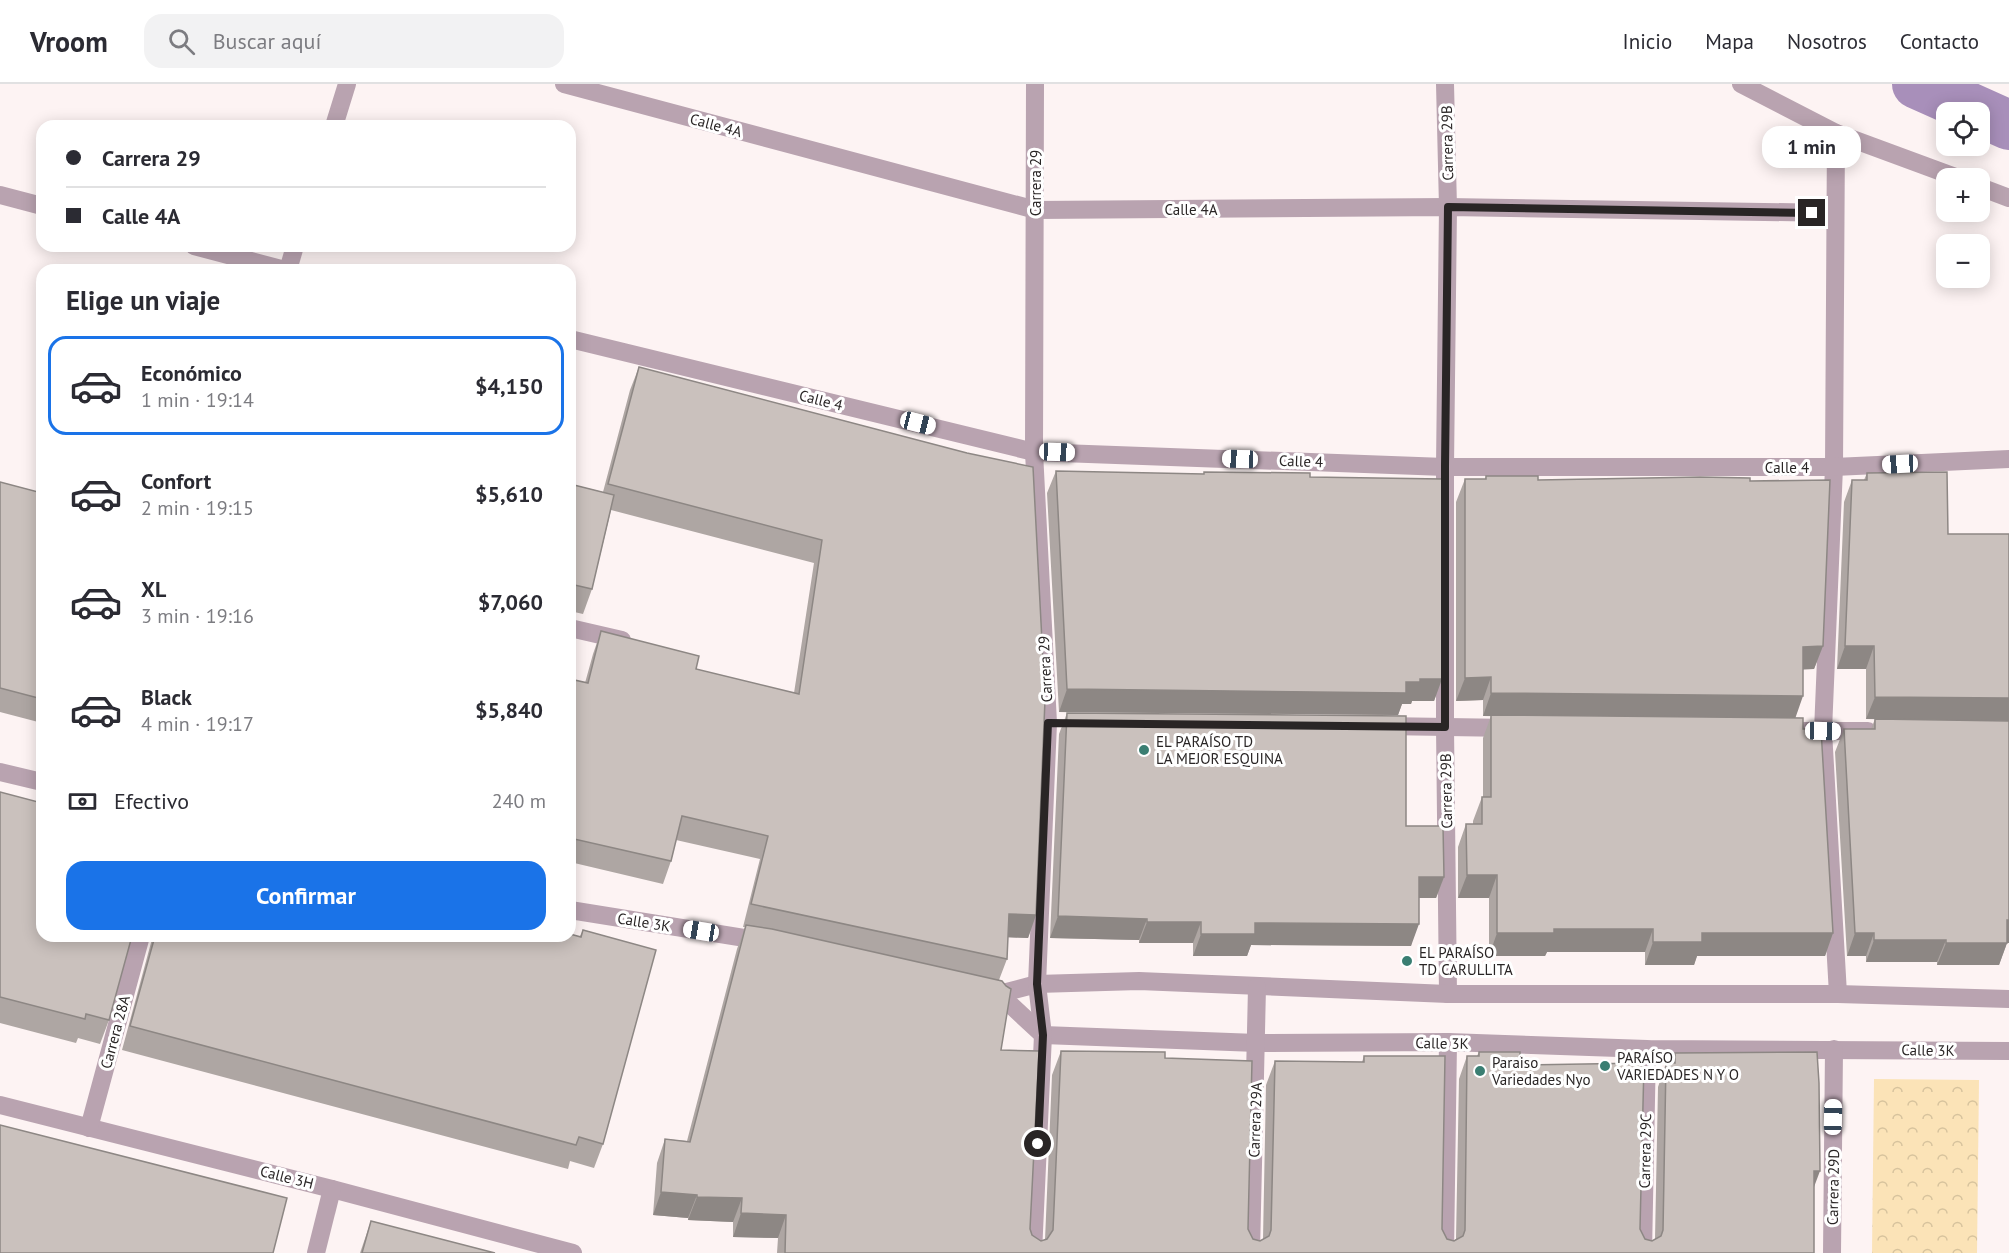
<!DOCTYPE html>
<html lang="es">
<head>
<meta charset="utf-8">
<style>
  body { margin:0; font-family:"PT Sans",sans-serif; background:#f2f2f3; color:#2b2b33; height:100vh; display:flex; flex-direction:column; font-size:22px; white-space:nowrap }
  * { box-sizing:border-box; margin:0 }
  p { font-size:20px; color:#7c7c81 }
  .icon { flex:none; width:33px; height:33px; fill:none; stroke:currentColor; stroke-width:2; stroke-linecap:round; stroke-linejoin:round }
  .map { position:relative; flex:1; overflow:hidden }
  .drawer { position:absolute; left:36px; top:180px; width:540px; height:678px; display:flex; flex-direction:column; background:#fff; border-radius:18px; box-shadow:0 3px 15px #0003 }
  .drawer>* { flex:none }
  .banner { position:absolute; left:36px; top:36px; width:540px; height:132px; border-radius:18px; box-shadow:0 3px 15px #0003; display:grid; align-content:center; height:132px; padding:0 30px; background:#fff }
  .fabs { position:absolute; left:1936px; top:18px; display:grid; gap:12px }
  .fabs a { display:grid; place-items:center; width:54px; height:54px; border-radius:12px; background:#fff; box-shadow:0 3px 15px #0003; font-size:30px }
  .end { position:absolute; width:27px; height:27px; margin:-14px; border:8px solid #292525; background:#fff; box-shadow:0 0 0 3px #fff }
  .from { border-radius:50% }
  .bubble { position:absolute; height:42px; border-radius:18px; background:#fff; box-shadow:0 3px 15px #0003; font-size:20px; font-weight:700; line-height:42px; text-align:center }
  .car { position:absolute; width:18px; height:36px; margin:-18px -9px; border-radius:8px; box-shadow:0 0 4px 2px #0007; background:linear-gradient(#fff 24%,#345 0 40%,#fff 0 76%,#345 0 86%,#fff 0) }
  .banner b { display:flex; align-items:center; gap:21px; height:57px; font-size:22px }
  .banner b+b { border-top:2px solid #e1e1e2 }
  .banner i { width:15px; height:15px; background:#2b2b33 }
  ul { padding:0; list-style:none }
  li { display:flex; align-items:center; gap:18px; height:99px; margin:0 12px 9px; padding:0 18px; border:3px solid transparent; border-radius:18px }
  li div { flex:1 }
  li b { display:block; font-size:22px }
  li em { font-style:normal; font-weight:700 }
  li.active { border-color:#1a73e8 }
  li>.icon { width:54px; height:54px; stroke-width:1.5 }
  h2 { padding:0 30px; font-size:27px; line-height:72px }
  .pay { display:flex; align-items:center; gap:15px; height:66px; padding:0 30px; font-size:22px }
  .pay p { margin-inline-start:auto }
  .button { display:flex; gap:12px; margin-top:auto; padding:12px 30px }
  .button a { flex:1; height:69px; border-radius:18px; background:#1a73e8; color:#fff; font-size:24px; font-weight:700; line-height:69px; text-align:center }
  header { display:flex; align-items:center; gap:36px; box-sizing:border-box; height:84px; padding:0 30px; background:#fff; border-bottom:2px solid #e1e1e2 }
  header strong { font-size:28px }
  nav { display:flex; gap:33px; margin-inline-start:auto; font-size:21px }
  .search { width:420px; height:54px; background:#f2f2f3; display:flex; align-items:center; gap:15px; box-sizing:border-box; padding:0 21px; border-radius:18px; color:#7c7c81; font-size:22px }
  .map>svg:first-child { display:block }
  .park { fill:url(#park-crowns) }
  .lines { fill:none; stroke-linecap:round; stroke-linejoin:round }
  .canal { stroke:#a88fba; stroke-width:50 }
  .minor { stroke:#b9a3b0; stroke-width:18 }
  .wall { fill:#aea6a3 }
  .shaded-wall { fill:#8d8784 }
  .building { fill:#cac1bd; stroke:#8d8784; stroke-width:1.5 }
  .route { stroke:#292525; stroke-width:8 }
  .poi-dot { fill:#3a7e72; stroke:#fff; stroke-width:2 }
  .labels { text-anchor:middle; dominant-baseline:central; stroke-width:6; stroke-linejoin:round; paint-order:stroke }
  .street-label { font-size:15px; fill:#292525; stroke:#fff }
  .poi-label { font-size:15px; fill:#292525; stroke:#fff; text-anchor:start }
</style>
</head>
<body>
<header>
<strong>Vroom</strong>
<div class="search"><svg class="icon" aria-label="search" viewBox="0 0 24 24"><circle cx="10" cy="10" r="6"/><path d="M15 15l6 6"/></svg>Buscar aquí</div>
<nav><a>Inicio</a><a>Mapa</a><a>Nosotros</a><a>Contacto</a></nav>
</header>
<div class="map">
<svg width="2009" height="1169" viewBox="0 0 2009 1169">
  <defs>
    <pattern id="park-crowns" width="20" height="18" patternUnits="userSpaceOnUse" patternTransform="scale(1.5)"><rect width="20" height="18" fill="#fbe3b7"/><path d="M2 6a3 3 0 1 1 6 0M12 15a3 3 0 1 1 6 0" fill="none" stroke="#d7c39d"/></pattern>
  </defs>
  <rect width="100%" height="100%" fill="#fdf3f3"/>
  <!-- park -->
  <path class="park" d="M 1874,995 L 1979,996 L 1977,1169 L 1872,1169 Z"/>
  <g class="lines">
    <!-- canal -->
    <path class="canal" d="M 1917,0 L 2009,41"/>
    <!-- minor -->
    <g class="minor">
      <path d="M 564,0 L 1036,126 L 1448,123 L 1835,129"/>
      <path d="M 1445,0 L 1448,123 L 1445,383 L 1445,643 L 1448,910"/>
      <path d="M 1741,0 L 1836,49 L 1958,94"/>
      <path d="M 334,42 L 347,0"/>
      <path d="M 1836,49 L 1834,383 L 1823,647 L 1838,910"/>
      <path d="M 1980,103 L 2009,114"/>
      <path d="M 0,111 L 42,122"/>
      <path d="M 194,162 L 285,186"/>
      <path d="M 288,186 L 295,162"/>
      <path d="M 570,255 L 1034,368 L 1445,383 L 1834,383 L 2009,375"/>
      <path d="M 570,544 L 622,556"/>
      <path d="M 1383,642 L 1511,644"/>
      <path d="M 1797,647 L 1868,647"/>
      <path d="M 0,688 L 42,698"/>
      <path d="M 570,826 L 764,857"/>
      <path d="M 987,908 L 999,910 L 1037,900 L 1139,897 L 1448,910 L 1838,910 L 2009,915"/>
      <path d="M 999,910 L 1043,951 L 1257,959 L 1448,958 L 1647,965 L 2009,967"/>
      <path d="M 0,1021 L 332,1105 L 573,1169"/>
      <path d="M 89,1044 L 141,852"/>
      <path d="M 316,1169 L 332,1105"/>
      <path d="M 1033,1169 L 1043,951 L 1037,900 L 1048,639 L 1034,368 L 1035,0"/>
      <path d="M 1251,1169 L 1257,903"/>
      <path d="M 1445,1169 L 1448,958"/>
      <path d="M 1643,1169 L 1647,965"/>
      <path d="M 1832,1169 L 1834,965"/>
    </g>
  </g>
  <!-- wall -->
  <g class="wall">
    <path d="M 639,283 L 967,369 L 1036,831 L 1028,854 L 1008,853 L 1007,875 L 999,896 L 1001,966 L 1032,1151 L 1041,1157 L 1045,1156 L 1052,991 L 1061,967 L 1165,974 L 1253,1155 L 1260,1157 L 1263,1155 L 1266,1001 L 1275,977 L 1362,978 L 1364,972 L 1442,1145 L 1447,1155 L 1454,1157 L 1456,1155 L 1459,995 L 1467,972 L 1477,972 L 1479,968 L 1520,981 L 1640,1145 L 1645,1155 L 1652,1157 L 1655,1155 L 1658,1003 L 1666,979 L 1671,979 L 1675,969 L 1814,1105 L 1814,1169 L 777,1169 L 778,1154 L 733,1153 L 733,1138 L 688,1136 L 688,1134 L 653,1131 L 657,1079 L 665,1055 L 687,1057 L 737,865 L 745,843 L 743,843 L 760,775 L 676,756 L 671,777 L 663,800 L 570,778 L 570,595 L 585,599 L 593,570 L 601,547 L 696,585 L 794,609 L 814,479 L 611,426 L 592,505 L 583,530 L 570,527 L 570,400 L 603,408 L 630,306 Z"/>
    <path d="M 1056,387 L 1310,393 L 1442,595 L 1434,617 L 1412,617 L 1411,620 L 1402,620 L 1398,631 L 1059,628 L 1047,409 Z"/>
    <path d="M 1867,389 L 1948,450 L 2009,859 L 2007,859 L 1999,881 L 1937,881 L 1937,878 L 1866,878 L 1866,872 L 1847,872 L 1835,668 L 1844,645 L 1871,645 L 1875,635 L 1866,635 L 1866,585 L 1837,585 L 1844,418 L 1852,396 L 1864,396 Z"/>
    <path d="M 1486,392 L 1538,396 L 1750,397 L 1823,562 L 1814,585 L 1803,585 L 1795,634 L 1803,645 L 1833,849 L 1825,872 L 1697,872 L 1694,881 L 1645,881 L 1645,868 L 1547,868 L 1545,872 L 1489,872 L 1489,814 L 1458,814 L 1458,763 L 1466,740 L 1473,740 L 1473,737 L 1482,713 L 1483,713 L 1483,654 L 1491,632 L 1483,632 L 1483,616 L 1456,617 L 1456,418 L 1465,395 L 1485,395 Z"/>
    <path d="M 0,398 L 42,409 L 42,639 L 0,628 Z"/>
    <path d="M 1067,629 L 1406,742 L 1444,793 L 1436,814 L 1419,814 L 1411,862 L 1251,861 L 1247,872 L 1193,872 L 1193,859 L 1139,859 L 1139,856 L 1050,854 L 1059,650 Z"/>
    <path d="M 0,708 L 109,936 L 100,960 L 78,954 L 76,959 L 0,939 Z"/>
    <path d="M 583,846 L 603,1060 L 594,1084 L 570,1077 L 568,1085 L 122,966 L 152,855 L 151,852 L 580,852 Z"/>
    <path d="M 371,1137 L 495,1169 L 360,1169 Z"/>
  </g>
  <!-- shaded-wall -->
  <g class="shaded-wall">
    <path d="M 1823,562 L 1814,585 L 1795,586 L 1803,563 Z"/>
    <path d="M 1845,562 L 1874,562 L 1866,585 L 1837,585 Z"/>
    <path d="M 1491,593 L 1483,616 L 1456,617 L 1465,594 Z"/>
    <path d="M 1420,595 L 1442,595 L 1434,617 L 1412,617 L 1411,620 L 1402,620 L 1398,631 L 1059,628 L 1067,605 L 1406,598 Z"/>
    <path d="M 1491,609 L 1803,612 L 1795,635 L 1483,632 Z"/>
    <path d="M 1875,613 L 2009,614 L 2009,637 L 1866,635 Z"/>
    <path d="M 1467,791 L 1497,791 L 1489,814 L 1458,814 Z"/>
    <path d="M 1419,793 L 1444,793 L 1436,814 L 1411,814 Z"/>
    <path d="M 1009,830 L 1036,831 L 1028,854 L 1000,853 Z"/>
    <path d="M 1058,832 L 1147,835 L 1139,856 L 1050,854 Z"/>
    <path d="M 2007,836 L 2009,836 L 2009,859 L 1999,859 Z"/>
    <path d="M 1147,838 L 1201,838 L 1193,859 L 1139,859 Z"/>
    <path d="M 1255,839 L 1419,840 L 1411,862 L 1251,861 L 1247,872 L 1193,872 L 1201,850 Z"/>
    <path d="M 1554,845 L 1653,845 L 1645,868 L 1547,868 L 1545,872 L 1489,872 L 1497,849 Z"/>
    <path d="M 1702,849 L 1833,849 L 1825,872 L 1697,872 L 1694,881 L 1645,881 L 1653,858 Z"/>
    <path d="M 1855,849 L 1874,849 L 1866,872 L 1847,872 Z"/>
    <path d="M 1874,856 L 1946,856 L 1937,878 L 1866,878 Z"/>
    <path d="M 1946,859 L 2007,859 L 1999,881 L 1937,881 Z"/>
    <path d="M 1814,1087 L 1820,1087 L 1811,1111 Z"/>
    <path d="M 661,1108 L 697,1111 L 688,1134 L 653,1131 Z"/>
    <path d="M 697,1113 L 742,1114 L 733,1138 L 688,1136 Z"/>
    <path d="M 741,1129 L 786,1131 L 778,1154 L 733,1153 Z"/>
  </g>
  <!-- building -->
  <g class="building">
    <path d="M 639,283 L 967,369 L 1033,383 L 1045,616 L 1036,831 L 1009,830 L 1007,875 L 751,820 L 768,752 L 682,732 L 671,777 L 574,755 L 575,751 L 570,749 L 570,595 L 588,599 L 601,547 L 699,572 L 696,585 L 799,610 L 822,456 L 608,400 Z"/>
    <path d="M 1056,387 L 1204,390 L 1204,388 L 1310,389 L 1310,393 L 1442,395 L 1442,595 L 1420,595 L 1420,598 L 1406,598 L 1406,609 L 1067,605 Z"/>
    <path d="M 1947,388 L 1948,450 L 2009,450 L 2009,614 L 1875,613 L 1874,562 L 1845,562 L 1852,396 L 1867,396 L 1867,389 Z"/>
    <path d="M 1486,392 L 1538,392 L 1538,396 L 1700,393 L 1750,394 L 1750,397 L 1830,396 L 1823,562 L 1803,563 L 1803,612 L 1491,609 L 1491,593 L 1465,594 L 1465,395 L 1486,395 Z"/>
    <path d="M 0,398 L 42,409 L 42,615 L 0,604 Z"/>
    <path d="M 570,400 L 614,411 L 592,505 L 570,500 Z"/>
    <path d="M 1067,629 L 1406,632 L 1406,742 L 1443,742 L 1444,793 L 1419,793 L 1419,840 L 1255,839 L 1255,850 L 1201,850 L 1201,838 L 1147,838 L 1147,835 L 1058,832 Z"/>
    <path d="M 1491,631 L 1803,634 L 1803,645 L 1821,645 L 1833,849 L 1702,849 L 1702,858 L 1653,858 L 1653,845 L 1554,845 L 1554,849 L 1497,849 L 1497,791 L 1467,791 L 1466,740 L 1482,740 L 1482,713 L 1491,713 Z"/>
    <path d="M 1875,635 L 2009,637 L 2009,836 L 2007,836 L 2007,859 L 1946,859 L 1946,856 L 1874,856 L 1874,849 L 1855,849 L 1844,645 L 1875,645 Z"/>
    <path d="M 0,708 L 42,719 L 42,852 L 132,852 L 109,936 L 86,930 L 85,935 L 0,913 Z"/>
    <path d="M 746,841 L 772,845 L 1002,897 L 1006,902 L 1011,905 L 1001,966 L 1039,967 L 1030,1145 L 1032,1151 L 1041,1157 L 1047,1155 L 1053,1146 L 1061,967 L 1165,968 L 1165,974 L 1252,977 L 1248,1145 L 1253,1155 L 1260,1157 L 1269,1152 L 1271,1146 L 1275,977 L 1364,978 L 1364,972 L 1445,972 L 1442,1145 L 1447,1155 L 1454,1157 L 1463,1152 L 1465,1146 L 1467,972 L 1479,972 L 1479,968 L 1520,968 L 1520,981 L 1644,979 L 1640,1145 L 1645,1155 L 1652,1157 L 1661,1152 L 1663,1146 L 1666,979 L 1675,979 L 1675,969 L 1817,968 L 1819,999 L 1820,1087 L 1814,1087 L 1814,1169 L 785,1169 L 786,1131 L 741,1129 L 742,1114 L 697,1113 L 697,1111 L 661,1108 L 665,1055 L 690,1058 Z"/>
    <path d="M 583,846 L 656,866 L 603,1060 L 579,1053 L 576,1061 L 130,942 L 155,852 L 570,852 L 570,850 L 581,853 Z"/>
    <path d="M 0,1041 L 287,1114 L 273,1169 L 0,1169 Z"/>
    <path d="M 371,1137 L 495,1169 L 362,1169 Z"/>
  </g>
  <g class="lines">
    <!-- route -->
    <path class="route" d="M 1038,1060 L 1043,951 L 1037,900 L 1048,639 L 1445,643 L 1445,382 L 1448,123 L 1812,129"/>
  </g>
  <!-- markers -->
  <g class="poi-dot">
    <circle cx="1144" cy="666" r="6"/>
    <circle cx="1407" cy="877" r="6"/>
    <circle cx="1605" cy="982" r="6"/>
    <circle cx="1480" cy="987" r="6"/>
  </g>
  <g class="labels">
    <!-- street labels -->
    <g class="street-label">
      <text transform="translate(716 41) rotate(15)">Calle 4A</text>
      <text transform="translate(1447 59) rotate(-91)">Carrera 29B</text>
      <text transform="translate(1035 99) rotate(-90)">Carrera 29</text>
      <text x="1191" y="125">Calle 4A</text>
      <text transform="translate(821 316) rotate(14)">Calle 4</text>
      <text transform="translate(1301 377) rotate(2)">Calle 4</text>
      <text x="1787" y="383">Calle 4</text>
      <text transform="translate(1045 585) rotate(-93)">Carrera 29</text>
      <text transform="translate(1446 707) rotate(-91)">Carrera 29B</text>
      <text transform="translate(644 838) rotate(9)">Calle 3K</text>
      <text transform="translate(115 948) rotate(-75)">Carrera 28A</text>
      <text transform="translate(1442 959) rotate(1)">Calle 3K</text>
      <text transform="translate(1928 966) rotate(1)">Calle 3K</text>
      <text transform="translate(1255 1036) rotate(-88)">Carrera 29A</text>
      <text transform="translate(1645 1067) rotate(-89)">Carrera 29C</text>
      <text transform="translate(287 1093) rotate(14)">Calle 3H</text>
      <text transform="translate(1833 1103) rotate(-89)">Carrera 29D</text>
    </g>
    <!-- poi labels -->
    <g class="poi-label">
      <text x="1156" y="657">EL PARAÍSO TD<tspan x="1156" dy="17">LA MEJOR ESQUINA</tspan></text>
      <text x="1419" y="868">EL PARAÍSO<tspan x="1419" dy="17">TD CARULLITA</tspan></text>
      <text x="1617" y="973">PARAÍSO<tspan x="1617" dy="17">VARIEDADES N Y O</tspan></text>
      <text x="1492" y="978">Paraiso<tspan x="1492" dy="17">Variedades Nyo</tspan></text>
    </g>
  </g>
</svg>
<div class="fabs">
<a><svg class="icon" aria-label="locate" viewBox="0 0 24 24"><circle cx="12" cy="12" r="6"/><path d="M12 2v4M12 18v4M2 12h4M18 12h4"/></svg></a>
<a>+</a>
<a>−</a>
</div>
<i class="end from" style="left:1038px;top:1060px"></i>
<i class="end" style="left:1812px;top:129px"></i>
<div class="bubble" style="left:1762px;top:42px;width:99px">1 min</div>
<i class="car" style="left:918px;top:339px;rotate:104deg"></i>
<i class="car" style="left:1057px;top:368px;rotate:92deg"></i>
<i class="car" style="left:1240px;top:375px;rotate:272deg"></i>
<i class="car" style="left:1900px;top:380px;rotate:267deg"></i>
<i class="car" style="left:1823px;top:647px;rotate:91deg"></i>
<i class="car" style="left:701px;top:847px;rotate:279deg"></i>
<i class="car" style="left:1833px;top:1033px;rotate:1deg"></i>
<div class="banner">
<b><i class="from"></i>Carrera 29</b>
<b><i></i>Calle 4A</b>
</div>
<section class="drawer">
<h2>Elige un viaje</h2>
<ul>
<li class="active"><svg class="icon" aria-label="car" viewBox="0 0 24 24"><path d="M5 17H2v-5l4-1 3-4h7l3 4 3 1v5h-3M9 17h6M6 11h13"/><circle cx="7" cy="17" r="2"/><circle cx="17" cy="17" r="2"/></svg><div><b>Económico</b><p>1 min · 19:14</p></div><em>$4,150</em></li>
<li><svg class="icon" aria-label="car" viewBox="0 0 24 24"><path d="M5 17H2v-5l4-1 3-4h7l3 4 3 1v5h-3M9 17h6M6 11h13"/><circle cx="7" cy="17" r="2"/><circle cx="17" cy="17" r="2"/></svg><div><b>Confort</b><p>2 min · 19:15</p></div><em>$5,610</em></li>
<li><svg class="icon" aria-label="car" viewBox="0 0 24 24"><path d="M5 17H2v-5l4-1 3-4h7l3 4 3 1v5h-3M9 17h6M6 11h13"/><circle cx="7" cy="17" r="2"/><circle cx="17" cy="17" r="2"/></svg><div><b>XL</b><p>3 min · 19:16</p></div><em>$7,060</em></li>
<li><svg class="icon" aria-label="car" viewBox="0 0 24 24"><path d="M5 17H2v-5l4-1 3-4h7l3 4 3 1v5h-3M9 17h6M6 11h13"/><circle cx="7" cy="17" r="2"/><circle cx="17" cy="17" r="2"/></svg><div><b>Black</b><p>4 min · 19:17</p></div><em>$5,840</em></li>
</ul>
<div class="pay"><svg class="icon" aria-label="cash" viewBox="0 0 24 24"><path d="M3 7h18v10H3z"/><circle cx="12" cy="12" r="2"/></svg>Efectivo<p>240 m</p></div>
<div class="button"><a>Confirmar</a></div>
</section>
</div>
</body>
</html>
